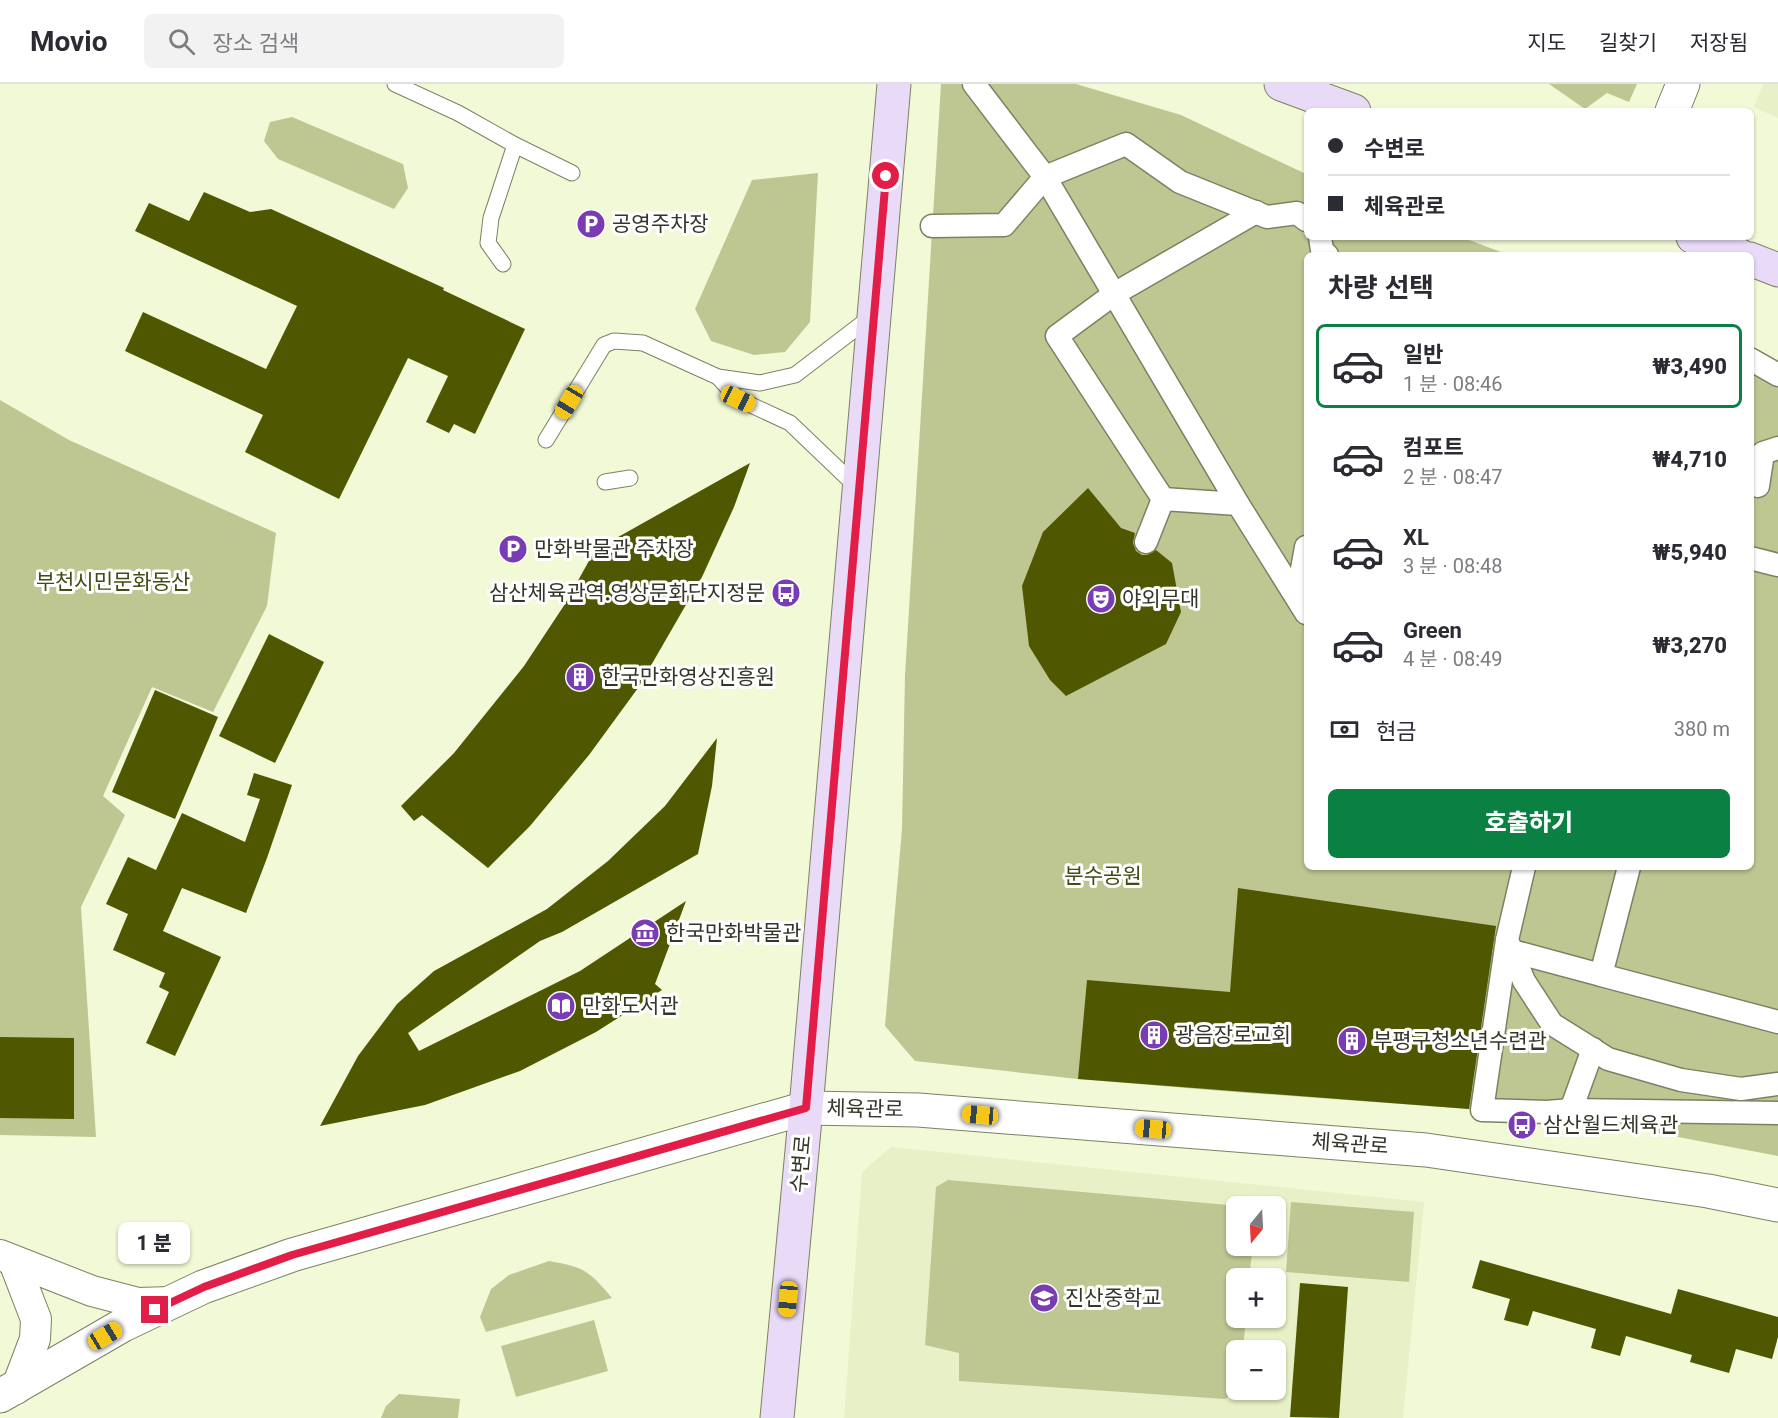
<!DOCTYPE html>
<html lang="ko">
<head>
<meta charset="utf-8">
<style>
  body { margin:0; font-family:Roboto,"Noto Sans KR",sans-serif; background:#f2f2f3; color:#2b2b33; height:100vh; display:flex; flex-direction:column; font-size:22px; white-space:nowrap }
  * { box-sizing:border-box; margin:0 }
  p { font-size:20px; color:#7c7c81 }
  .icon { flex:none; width:33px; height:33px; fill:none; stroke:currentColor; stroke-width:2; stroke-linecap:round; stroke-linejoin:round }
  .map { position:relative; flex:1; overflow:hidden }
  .drawer { position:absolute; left:1304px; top:168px; width:450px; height:618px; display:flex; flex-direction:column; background:#fff; border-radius:9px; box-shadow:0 2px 4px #0004 }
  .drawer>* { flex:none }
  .guide { position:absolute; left:1304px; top:24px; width:450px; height:132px; border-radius:9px; box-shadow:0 2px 4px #0004; display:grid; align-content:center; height:132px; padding:0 24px; background:#fff }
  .needle { width:39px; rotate:198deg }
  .controls { position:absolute; left:1226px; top:1112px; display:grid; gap:12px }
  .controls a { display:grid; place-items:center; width:60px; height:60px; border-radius:9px; background:#fff; box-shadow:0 2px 4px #0004; font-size:30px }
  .end { position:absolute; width:27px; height:27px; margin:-14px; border:8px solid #e11d48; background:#fff; box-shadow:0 0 0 3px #fff }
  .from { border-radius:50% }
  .bubble { position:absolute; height:42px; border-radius:9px; background:#fff; box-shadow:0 2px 4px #0004; font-size:20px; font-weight:800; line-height:42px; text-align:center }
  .car { position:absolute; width:18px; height:36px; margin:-18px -9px; border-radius:8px; box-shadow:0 0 4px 2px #0007; background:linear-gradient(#f5c518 24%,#345 0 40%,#f5c518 0 76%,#345 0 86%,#f5c518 0) }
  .guide b { display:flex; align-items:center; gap:21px; height:57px; font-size:22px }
  .guide b+b { border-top:2px solid #e1e1e2 }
  .guide i { width:15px; height:15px; background:#2b2b33 }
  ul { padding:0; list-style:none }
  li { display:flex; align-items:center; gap:18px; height:84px; margin:0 12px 9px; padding:0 12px; border:3px solid transparent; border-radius:9px }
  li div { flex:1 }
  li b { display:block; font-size:22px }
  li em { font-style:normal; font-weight:800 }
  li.selected { border-color:#0b8043 }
  li>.icon { width:54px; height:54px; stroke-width:1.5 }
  h2 { padding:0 24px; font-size:27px; line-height:72px }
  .pay { display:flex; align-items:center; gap:15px; height:66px; padding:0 24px; font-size:22px }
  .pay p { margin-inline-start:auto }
  .primary-button { display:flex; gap:12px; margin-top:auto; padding:12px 24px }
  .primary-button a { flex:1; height:69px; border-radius:9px; background:#0b8043; color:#fff; font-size:24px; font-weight:800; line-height:69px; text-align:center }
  header { display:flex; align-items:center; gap:36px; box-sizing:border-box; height:84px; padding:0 30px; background:#fff; border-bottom:2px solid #e1e1e2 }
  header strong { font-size:28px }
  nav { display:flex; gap:33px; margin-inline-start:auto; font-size:21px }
  .search { width:420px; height:54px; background:#f2f2f3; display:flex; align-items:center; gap:15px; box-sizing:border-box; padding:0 21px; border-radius:9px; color:#7c7c81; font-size:22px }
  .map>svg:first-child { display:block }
  .built { fill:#e8f0c7; fill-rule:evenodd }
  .green { fill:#bec792 }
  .building { fill:#4f5701 }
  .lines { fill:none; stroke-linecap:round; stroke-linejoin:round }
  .service-casing { stroke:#7c8163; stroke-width:17 }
  .pedestrian-casing { stroke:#7c8163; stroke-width:25 }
  .minor-casing { stroke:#7c8163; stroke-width:32 }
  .tertiary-casing { stroke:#7c8163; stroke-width:35 }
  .secondary-casing { stroke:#7c8163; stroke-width:35 }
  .service { stroke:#fff; stroke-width:15 }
  .pedestrian { stroke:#fff; stroke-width:22 }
  .minor { stroke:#fff; stroke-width:30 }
  .tertiary { stroke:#fff; stroke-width:33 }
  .secondary { stroke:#e9dbf8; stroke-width:33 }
  .route { stroke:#e11d48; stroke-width:8 }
  .labels { text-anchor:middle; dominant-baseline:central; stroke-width:6; stroke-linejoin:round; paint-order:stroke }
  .poi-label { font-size:21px; fill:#343629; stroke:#fff; text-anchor:start }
  .park-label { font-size:21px; fill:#444b14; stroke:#fff }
  .street-label { font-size:21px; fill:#343629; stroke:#fff }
</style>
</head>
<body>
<header>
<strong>Movio</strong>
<div class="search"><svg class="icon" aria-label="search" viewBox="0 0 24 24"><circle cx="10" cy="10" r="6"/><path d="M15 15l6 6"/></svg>장소 검색</div>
<nav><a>지도</a><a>길찾기</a><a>저장됨</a></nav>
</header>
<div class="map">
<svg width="1778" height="1334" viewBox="0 0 1778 1334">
  <rect width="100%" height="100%" fill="#f2f9d7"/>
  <!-- built -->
  <g class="built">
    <path d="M 1763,0 L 1778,0 L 1778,34 L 1754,23 Z"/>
    <path d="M 891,1063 L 1424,1118 L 1403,1334 L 844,1334 L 862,1088 ZM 1236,1122 L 1275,1122 L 1275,1161 L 1236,1161 ZM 1236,1194 L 1275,1194 L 1275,1233 L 1236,1233 ZM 1236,1266 L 1275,1266 L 1275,1305 L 1236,1305 Z"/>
  </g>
  <!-- green -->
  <g class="green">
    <path d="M 941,0 L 1076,0 L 1181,31 L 1306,90 L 1306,153 L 1461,153 L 1509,171 L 1306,171 L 1306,783 L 1750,783 L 1751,273 L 1778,284 L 1778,1072 L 1547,1028 L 1469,1025 L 1222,1007 L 1078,995 L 915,977 L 885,942 L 902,745 L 905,591 Z"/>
    <path d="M 1549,0 L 1637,0 L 1629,18 L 1607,9 L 1585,25 Z"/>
    <path d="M 292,33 L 403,80 L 408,104 L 394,125 L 278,75 L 264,57 L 270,38 Z"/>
    <path d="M 818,89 L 810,238 L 785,268 L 754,271 L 711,257 L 695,225 L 752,96 Z"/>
    <path d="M 0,316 L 69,356 L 276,449 L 267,522 L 213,628 L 152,603 L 103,712 L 125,731 L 81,823 L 96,1053 L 0,1051 Z"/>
    <path d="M 948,1096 L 1228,1121 L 1227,1141 L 1236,1143 L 1236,1161 L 1253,1161 L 1249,1194 L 1236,1194 L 1236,1233 L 1246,1233 L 1243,1266 L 1236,1266 L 1236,1305 L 1239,1305 L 1225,1315 L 959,1297 L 959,1269 L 925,1261 L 936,1103 Z"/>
    <path d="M 1291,1118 L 1414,1128 L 1409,1198 L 1286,1188 Z"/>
    <path d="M 549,1177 C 585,1183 589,1187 612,1214 L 486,1248 L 480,1233 L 491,1205 L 509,1191 Z"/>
    <path d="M 594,1236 L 608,1287 L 516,1313 L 501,1262 Z"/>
    <path d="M 399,1310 L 460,1315 L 458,1334 L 381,1334 L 386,1322 Z"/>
  </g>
  <!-- building -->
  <g class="building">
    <path d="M 204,108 L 250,128 L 271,125 L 444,204 L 443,206 L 525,245 L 475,350 L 454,340 L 449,349 L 426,338 L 448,292 L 408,274 L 339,415 L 245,368 L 263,331 L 125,267 L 143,228 L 266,285 L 297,222 L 135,147 L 149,119 L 189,137 Z"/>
    <path d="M 750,379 L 734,423 L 702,493 L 638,604 L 589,671 L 530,742 L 488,784 L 422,731 L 414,737 L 401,722 L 454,669 L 524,582 L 565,520 L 595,466 Z"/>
    <path d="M 1088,404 L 1121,444 L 1135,449 L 1133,459 L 1136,467 L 1142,471 L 1147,471 L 1156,466 L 1172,479 L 1181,528 L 1166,560 L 1066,612 L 1050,596 L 1029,562 L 1022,502 L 1043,448 Z"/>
    <path d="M 269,550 L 324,578 L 275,679 L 219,652 Z"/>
    <path d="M 155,606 L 218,633 L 175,735 L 112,708 Z"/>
    <path d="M 717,654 L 712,702 L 698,770 L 562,848 L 540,857 L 408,949 L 419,967 L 580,887 L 686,817 L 655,900 L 662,906 L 596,948 L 520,987 L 425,1021 L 320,1042 L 358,972 L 397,920 L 434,887 L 547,825 L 608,777 L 665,722 Z"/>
    <path d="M 254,689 L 292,701 L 267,774 L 246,829 L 182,804 L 163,847 L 221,873 L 175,972 L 146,959 L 169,908 L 159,903 L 165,889 L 113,866 L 128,830 L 106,820 L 128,773 L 156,786 L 182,729 L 245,758 L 260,715 L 247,711 Z"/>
    <path d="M 1238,804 L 1496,842 L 1469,1025 L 1078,995 L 1087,896 L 1230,908 Z"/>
    <path d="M 0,953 L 74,954 L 74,1035 L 0,1034 Z"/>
    <path d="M 1480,1176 L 1671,1230 L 1678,1205 L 1778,1233 L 1778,1253 L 1772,1275 L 1736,1265 L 1729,1289 L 1690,1278 L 1692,1271 L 1626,1252 L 1620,1272 L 1591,1264 L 1596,1245 L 1533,1227 L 1528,1242 L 1504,1236 L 1510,1215 L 1472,1204 Z"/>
    <path d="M 1300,1199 L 1348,1203 L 1339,1334 L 1290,1333 Z"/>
  </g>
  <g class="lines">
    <!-- service casing -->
    <g class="service-casing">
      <g id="service">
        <path d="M 395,0 L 458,29 L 515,61 L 491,134 L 488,159 L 503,180"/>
        <path d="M 515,61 L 572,89"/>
        <path d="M 718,293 L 738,315 L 790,339 L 857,403"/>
        <path d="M 546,356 L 604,261 L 614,257 L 643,259 L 718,293 L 760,299 L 795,291 L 872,232"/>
        <path d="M 605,398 L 630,394"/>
      </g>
    </g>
    <!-- pedestrian casing -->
    <g class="pedestrian-casing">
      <g id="pedestrian">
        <path d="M 974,0 L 1045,93 L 1238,420"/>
        <path d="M 932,142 L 1004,141 L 1045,93 L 1126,60 L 1180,98 L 1267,133 L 1297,129 L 1306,136"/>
        <path d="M 1320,153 L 1322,166 L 1327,171"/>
        <path d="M 1750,275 L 1778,291"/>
        <path d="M 1758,402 L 1763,369 L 1778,364"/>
        <path d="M 1163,415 L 1057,252 L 1114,210 L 1256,128"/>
        <path d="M 1146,458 L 1163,415 L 1238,420 L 1306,529"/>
        <path d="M 1750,474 L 1778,481"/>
        <path d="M 1297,513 L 1306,463"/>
        <path d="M 1524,783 L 1507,856 L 1524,897 L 1552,940 L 1608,975 L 1681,996 L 1741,1005 L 1778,1000"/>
        <path d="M 1629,783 L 1601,891 L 1778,938"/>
        <path d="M 1507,856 L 1482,1026 L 1547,1028 L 1571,1026 L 1778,1029"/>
        <path d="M 1512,867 L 1601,891"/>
        <path d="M 1571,1026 L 1593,965"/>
      </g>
    </g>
    <!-- minor casing -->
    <g class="minor-casing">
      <g id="minor">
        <path d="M 0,1171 L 92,1207 L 138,1219 L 171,1218"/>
        <path d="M 14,1178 L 36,1235 L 35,1255 L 16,1305"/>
      </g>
    </g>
    <!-- tertiary casing -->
    <g class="tertiary-casing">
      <g id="tertiary">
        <path d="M 1672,27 L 1683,0"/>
        <path d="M 0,1312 L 123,1241 L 203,1203 L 292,1171 L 806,1024 L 918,1026 L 1426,1066 L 1708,1107 L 1778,1121"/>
      </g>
    </g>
    <!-- secondary casing -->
    <g class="secondary-casing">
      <g id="secondary">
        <path d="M 1281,0 L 1354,27"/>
        <path d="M 1693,153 L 1739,171"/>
        <path d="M 1750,175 L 1778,186"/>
        <path d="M 777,1334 L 806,1024 L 894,0"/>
      </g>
    </g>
    <!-- service -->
    <use href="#service" class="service"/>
    <!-- pedestrian -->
    <use href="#pedestrian" class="pedestrian"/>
    <!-- minor -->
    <use href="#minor" class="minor"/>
    <!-- tertiary -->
    <use href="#tertiary" class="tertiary"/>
    <!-- secondary -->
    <use href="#secondary" class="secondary"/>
  </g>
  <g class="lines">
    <!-- route -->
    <path class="route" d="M 155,1226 L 204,1203 L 292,1171 L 806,1024 L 886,92"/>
  </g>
  <!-- icons -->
  <defs>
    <g id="parking-disc" transform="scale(1.5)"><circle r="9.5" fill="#7a3cb2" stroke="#fff"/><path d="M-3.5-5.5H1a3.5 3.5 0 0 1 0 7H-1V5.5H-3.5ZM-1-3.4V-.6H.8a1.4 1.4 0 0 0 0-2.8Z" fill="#fff"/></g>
    <g id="bus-disc" transform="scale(1.5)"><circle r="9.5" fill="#7a3cb2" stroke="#fff"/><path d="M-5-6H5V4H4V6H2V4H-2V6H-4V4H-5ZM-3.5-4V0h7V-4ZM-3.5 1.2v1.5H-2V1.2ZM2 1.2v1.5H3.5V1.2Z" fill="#fff"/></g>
    <g id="theatre-disc" transform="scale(1.5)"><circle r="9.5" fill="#7a3cb2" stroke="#fff"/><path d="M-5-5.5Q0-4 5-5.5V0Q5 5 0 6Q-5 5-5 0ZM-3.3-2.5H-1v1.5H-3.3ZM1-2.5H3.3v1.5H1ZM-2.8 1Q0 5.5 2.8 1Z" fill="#fff"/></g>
    <g id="building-disc" transform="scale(1.5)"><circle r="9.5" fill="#7a3cb2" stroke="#fff"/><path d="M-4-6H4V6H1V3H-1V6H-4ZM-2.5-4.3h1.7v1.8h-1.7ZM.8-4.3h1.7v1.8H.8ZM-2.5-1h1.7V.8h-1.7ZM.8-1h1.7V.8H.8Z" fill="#fff"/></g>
    <g id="museum-disc" transform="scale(1.5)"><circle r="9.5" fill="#7a3cb2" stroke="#fff"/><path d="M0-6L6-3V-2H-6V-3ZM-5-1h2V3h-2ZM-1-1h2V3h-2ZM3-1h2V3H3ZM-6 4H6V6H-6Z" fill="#fff"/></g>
    <g id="library-disc" transform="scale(1.5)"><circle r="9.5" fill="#7a3cb2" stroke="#fff"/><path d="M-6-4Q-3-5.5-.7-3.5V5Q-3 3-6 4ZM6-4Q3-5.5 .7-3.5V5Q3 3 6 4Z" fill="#fff"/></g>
    <g id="school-disc" transform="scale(1.5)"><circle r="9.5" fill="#7a3cb2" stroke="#fff"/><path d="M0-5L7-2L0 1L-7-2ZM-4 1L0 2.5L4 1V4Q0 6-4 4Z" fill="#fff"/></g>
  </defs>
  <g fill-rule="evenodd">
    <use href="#parking-disc" x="591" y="140"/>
    <use href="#parking-disc" x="513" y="465"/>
    <use href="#bus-disc" x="786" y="509"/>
    <use href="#theatre-disc" x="1101" y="515"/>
    <use href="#building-disc" x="580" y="593"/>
    <use href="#museum-disc" x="645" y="849"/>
    <use href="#library-disc" x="561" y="922"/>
    <use href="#building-disc" x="1154" y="951"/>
    <use href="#building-disc" x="1352" y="957"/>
    <use href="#bus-disc" x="1522" y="1041"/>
    <use href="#school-disc" x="1044" y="1214"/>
  </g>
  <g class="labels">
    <!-- poi labels -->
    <g class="poi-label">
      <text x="612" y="140">공영주차장</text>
      <text x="534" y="465">만화박물관 주차장</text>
      <text x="765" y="509" text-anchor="end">삼산체육관역.영상문화단지정문</text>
      <text x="1122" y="515">야외무대</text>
      <text x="601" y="593">한국만화영상진흥원</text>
      <text x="666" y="849">한국만화박물관</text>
      <text x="582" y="922">만화도서관</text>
      <text x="1175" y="951">광음장로교회</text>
      <text x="1373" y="957">부평구청소년수련관</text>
      <text x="1543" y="1041">삼산월드체육관</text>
      <text x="1065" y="1214">진산중학교</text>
    </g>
    <!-- park labels -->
    <g class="park-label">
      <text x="113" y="498">부천시민문화동산</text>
      <text x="1103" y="792">분수공원</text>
    </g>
    <!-- street labels -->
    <g class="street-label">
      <text transform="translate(865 1025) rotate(1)">체육관로</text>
      <text transform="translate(1350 1060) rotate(4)">체육관로</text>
      <text transform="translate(801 1080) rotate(-85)">수변로</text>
    </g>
  </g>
</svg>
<div class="controls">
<a><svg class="needle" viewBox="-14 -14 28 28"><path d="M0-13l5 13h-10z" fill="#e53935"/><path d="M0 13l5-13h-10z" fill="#7c7c81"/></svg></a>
<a>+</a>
<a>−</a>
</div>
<i class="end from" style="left:886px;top:92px"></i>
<i class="end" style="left:155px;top:1226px"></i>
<div class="bubble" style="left:118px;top:1138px;width:72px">1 분</div>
<i class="car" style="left:738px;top:315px;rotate:115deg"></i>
<i class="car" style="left:569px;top:318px;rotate:211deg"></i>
<i class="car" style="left:980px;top:1031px;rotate:275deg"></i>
<i class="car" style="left:1153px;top:1045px;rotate:275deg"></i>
<i class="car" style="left:788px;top:1215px;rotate:185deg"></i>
<i class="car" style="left:105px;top:1252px;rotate:59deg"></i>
<div class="guide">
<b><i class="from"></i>수변로</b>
<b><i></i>체육관로</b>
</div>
<section class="drawer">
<h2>차량 선택</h2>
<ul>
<li class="selected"><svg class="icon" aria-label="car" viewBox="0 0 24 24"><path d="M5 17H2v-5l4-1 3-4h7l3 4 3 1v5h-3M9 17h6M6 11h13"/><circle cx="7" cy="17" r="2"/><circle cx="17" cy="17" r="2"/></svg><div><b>일반</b><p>1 분 · 08:46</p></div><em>₩3,490</em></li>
<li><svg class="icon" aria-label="car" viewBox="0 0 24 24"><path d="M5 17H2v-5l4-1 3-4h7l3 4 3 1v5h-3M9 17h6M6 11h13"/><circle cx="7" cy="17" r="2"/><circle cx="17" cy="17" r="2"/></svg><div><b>컴포트</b><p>2 분 · 08:47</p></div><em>₩4,710</em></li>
<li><svg class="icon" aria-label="car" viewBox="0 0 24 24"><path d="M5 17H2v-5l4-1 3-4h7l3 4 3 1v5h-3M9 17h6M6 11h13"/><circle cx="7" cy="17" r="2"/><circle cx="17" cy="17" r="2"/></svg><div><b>XL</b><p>3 분 · 08:48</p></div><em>₩5,940</em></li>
<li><svg class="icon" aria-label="car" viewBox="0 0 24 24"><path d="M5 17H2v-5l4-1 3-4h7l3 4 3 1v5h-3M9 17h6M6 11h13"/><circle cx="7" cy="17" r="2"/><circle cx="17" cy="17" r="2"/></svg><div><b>Green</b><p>4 분 · 08:49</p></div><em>₩3,270</em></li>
</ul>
<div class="pay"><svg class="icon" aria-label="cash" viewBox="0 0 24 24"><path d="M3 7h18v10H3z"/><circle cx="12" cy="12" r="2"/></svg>현금<p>380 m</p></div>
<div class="primary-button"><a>호출하기</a></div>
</section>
</div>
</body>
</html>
